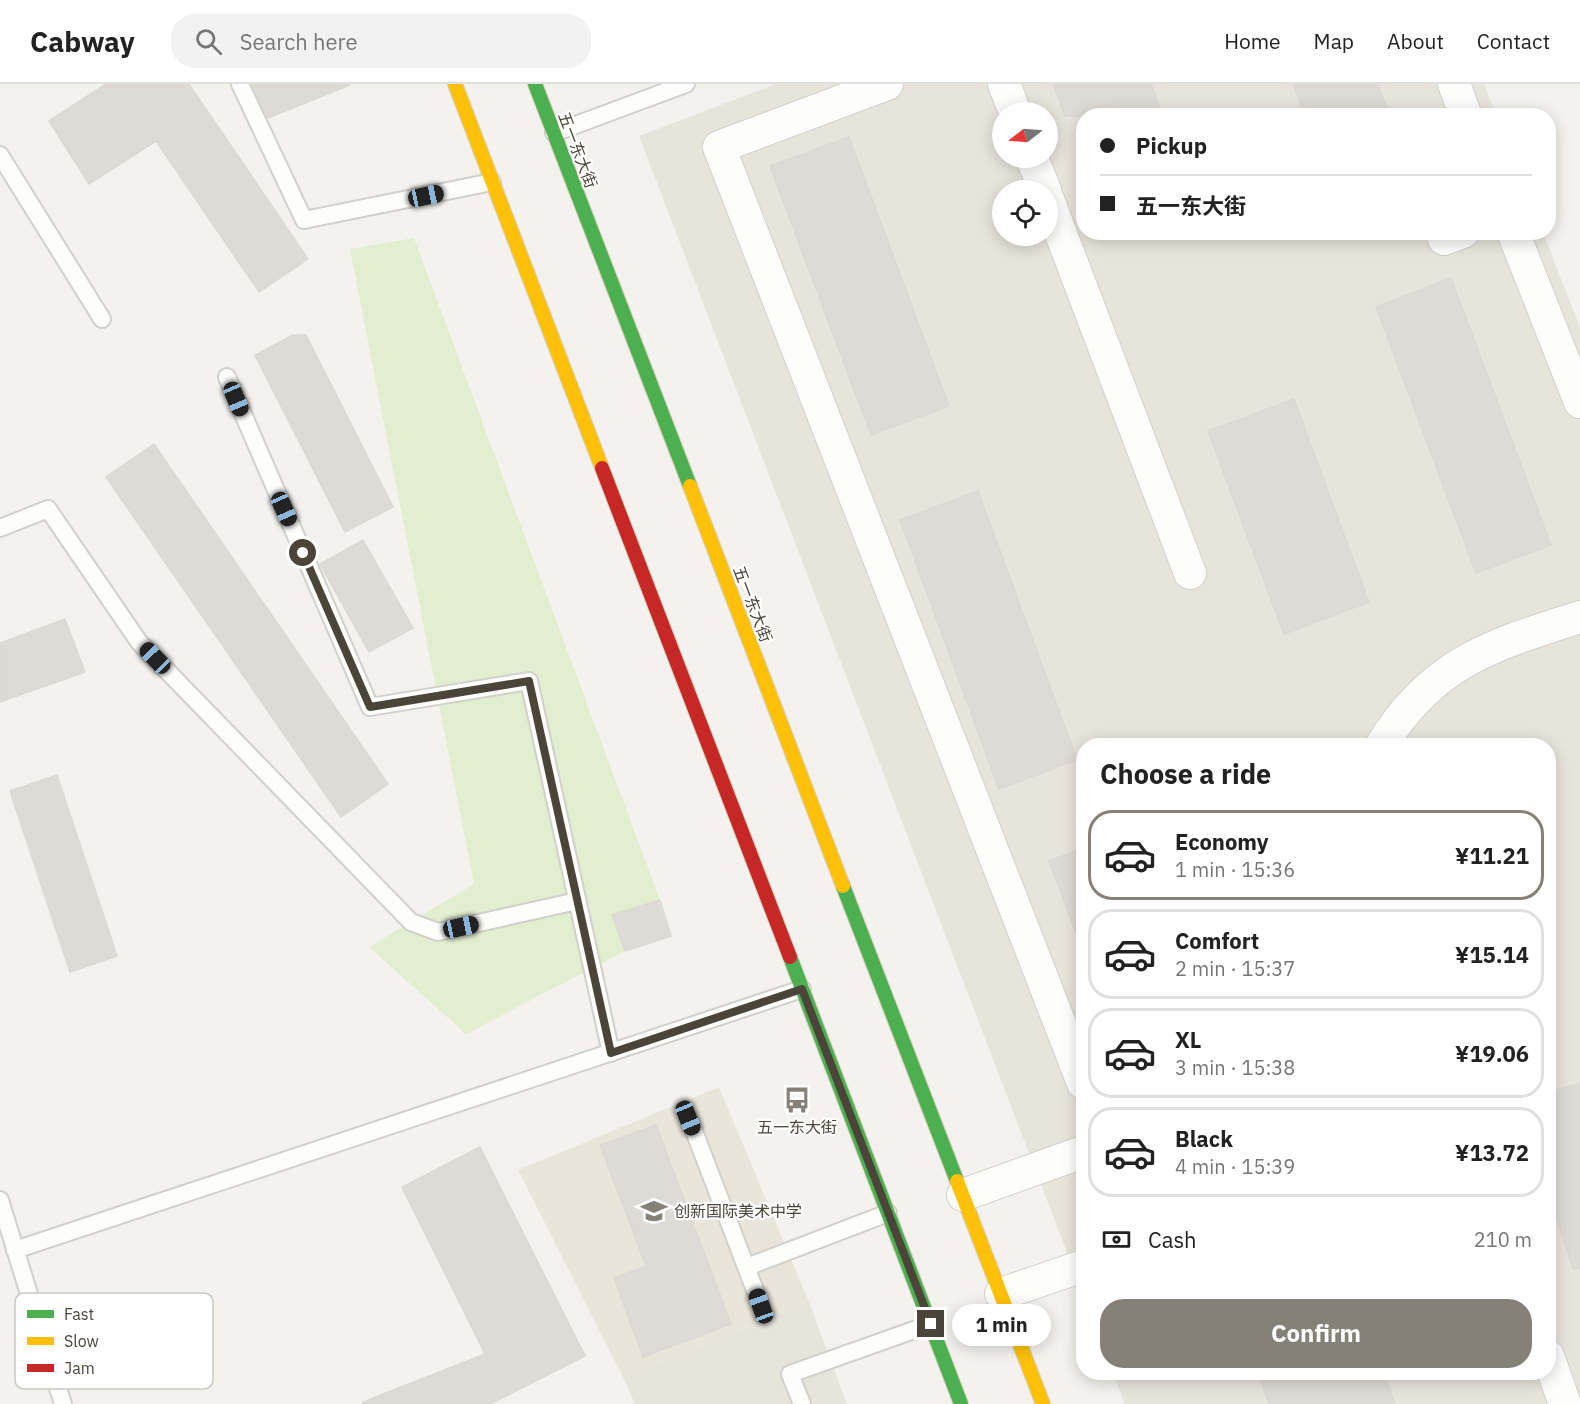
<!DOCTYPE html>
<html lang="en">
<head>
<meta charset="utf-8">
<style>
  body { margin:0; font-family:"IBM Plex Sans","Noto Sans SC",sans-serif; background:#f2f2f2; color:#222; height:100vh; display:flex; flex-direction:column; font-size:22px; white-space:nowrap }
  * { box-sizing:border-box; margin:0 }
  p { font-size:20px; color:#767676 }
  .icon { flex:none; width:33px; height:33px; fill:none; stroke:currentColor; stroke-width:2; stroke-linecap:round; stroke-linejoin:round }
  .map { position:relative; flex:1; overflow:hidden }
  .sheet { position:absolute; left:1076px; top:654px; width:480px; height:642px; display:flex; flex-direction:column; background:#fff; border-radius:24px; box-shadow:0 3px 15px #0003 }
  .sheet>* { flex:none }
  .top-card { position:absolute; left:1076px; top:24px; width:480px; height:132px; border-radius:24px; box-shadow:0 3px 15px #0003; display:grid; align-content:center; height:132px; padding:0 24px; background:#fff }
  .needle { width:39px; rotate:253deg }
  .controls { position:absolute; left:992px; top:18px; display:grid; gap:12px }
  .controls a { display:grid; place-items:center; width:66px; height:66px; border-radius:50%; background:#fff; box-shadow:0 3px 15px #0003; font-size:30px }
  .end { position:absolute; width:27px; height:27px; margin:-14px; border:8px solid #4b4439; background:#fff; box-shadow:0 0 0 3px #fff }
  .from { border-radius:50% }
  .bubble { position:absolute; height:42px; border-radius:21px; background:#fff; box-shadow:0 3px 15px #0003; font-size:20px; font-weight:700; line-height:42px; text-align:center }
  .car { position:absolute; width:18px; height:36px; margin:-18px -9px; border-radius:8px; box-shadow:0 0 4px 2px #0007; background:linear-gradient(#222 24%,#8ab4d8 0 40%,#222 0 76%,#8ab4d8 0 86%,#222 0) }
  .top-card b { display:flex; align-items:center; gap:21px; height:57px; font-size:22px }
  .top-card b+b { border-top:2px solid #e0e0e0 }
  .top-card i { width:15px; height:15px; background:#222 }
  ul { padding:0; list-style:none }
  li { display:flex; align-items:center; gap:18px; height:90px; margin:0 12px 9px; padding:0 12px; border:3px solid #e0e0e0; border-radius:24px }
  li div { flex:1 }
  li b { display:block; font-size:22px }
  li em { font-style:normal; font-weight:700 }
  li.current { border-color:#868178 }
  li>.icon { width:54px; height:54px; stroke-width:1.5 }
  h2 { padding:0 24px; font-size:27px; line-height:72px }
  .pay { display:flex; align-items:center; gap:15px; height:66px; padding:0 24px; font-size:22px }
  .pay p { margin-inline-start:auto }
  .cta { display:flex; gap:12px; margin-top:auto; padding:12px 24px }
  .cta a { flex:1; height:69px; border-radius:24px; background:#868178; color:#fff; font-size:24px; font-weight:700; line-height:69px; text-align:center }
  header { display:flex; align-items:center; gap:36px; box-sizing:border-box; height:84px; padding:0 30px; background:#fff; border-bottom:2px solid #e0e0e0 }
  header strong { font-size:28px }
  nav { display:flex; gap:33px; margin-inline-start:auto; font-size:21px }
  .search { width:420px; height:54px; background:#f2f2f2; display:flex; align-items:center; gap:15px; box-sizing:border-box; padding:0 21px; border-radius:24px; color:#767676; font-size:22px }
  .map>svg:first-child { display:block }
  .residential { fill:#e7e4dc; fill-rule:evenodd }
  .education { fill:#eae5da }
  .green { fill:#e1eecf }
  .building { fill:#dedbd6; stroke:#dcd9d4; stroke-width:1.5 }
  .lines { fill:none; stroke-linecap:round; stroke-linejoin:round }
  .lane-casing { stroke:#d2d0cb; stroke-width:20 }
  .street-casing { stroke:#d2d0cb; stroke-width:34 }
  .fast-casing { stroke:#d6cebb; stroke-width:16 }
  .slow-casing { stroke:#d6cebb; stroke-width:16 }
  .jam-casing { stroke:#d6cebb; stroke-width:16 }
  .lane { stroke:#fdfdfc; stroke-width:16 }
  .street { stroke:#fdfdfc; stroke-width:32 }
  .fast { stroke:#4caf50; stroke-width:14 }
  .slow { stroke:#ffc107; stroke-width:14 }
  .jam { stroke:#c62828; stroke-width:14 }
  .route { stroke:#4b4439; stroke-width:8 }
  .labels { text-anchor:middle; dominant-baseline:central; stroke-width:4.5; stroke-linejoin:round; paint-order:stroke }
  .street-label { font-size:16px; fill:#4b4439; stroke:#fff }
  .poi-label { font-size:16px; fill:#4b4439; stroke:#fff }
  .key { fill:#fff; stroke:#c9c7c4; stroke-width:1.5 }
  .key-label { font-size:16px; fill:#4b4439 }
</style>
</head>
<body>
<header>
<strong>Cabway</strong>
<div class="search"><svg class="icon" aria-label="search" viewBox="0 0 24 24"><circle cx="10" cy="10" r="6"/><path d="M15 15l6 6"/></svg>Search here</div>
<nav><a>Home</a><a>Map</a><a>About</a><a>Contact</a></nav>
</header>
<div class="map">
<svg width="1580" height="1320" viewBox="0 0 1580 1320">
  <rect width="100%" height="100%" fill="#f4f2ee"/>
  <!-- residential -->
  <g class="residential">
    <path d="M 776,0 L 1484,0 L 1496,31 L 1083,32 L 1083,148 L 1543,149 L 1580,243 L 1580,1320 L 1125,1320 L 1113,1289 L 1548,1288 L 1548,662 L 1083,662 L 1083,1210 L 639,52 ZM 1002,28 L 1047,28 L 1047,74 L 1002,74 ZM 1002,106 L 1047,106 L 1047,152 L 1002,152 Z"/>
    <path d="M 809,1218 L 847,1320 L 635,1320 L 623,1293 Z"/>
  </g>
  <!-- education -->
  <path class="education" d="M 719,1003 L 809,1218 L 623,1293 L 518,1086 Z"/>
  <!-- green -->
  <path class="green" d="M 414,154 L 660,816 L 613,831 L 625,867 L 466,950 L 369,863 L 474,800 L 350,165 Z"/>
  <!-- building -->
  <g class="building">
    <path d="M 106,0 L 189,0 L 308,175 L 259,208 L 156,57 L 89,100 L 49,37 Z"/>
    <path d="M 252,0 L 349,0 L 350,1 L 268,34 Z"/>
    <path d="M 1053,0 L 1151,0 L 1163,32 L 1065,32 Z"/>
    <path d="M 1293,0 L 1378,0 L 1390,32 L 1305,32 Z"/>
    <path d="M 849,53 L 949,322 L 871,351 L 770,82 Z"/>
    <path d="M 1451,194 L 1551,461 L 1476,489 L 1376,223 Z"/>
    <path d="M 293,251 L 306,251 L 393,423 L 345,448 L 255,271 Z"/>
    <path d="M 1294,315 L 1369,518 L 1284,550 L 1208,347 Z"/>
    <path d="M 154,360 L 388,700 L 341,733 L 106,393 Z"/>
    <path d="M 978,407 L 1077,676 L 999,705 L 900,436 Z"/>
    <path d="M 363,456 L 413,544 L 369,568 L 320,480 Z"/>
    <path d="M 65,535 L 85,588 L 0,618 L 0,559 Z"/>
    <path d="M 57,691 L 117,872 L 70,888 L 10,707 Z"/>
    <path d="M 1083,764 L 1083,859 L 1080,859 L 1049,777 Z"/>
    <path d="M 660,816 L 671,852 L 625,867 L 612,831 Z"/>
    <path d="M 1580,999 L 1580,1184 L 1573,1185 L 1548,1106 L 1548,1009 Z"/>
    <path d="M 656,1041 L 731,1240 L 643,1273 L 614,1194 L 646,1182 L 600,1061 Z"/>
    <path d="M 480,1063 L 585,1272 L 490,1320 L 363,1320 L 363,1318 L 485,1270 L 402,1103 Z"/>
    <path d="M 1258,1288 L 1383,1288 L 1395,1320 L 1269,1320 Z"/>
  </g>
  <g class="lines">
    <!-- lane casing -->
    <g class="lane-casing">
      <g id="lane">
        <path d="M 240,0 L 304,136 L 492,98"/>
        <path d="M 554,49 L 686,0"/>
        <path d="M 0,71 L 102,235"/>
        <path d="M 227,293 L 370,623 L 529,597 L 611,969"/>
        <path d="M 0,444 L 48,425 L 139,558 L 411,838 L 438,848 L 577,817"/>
        <path d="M 689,1034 L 761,1222"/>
        <path d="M 0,1116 L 63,1320"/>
        <path d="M 15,1166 L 802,905"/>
        <path d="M 747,1183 L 888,1129"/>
        <path d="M 802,1320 L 790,1290 L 931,1240"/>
      </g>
    </g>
    <!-- street casing -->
    <g class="street-casing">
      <g id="street">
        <path d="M 887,0 L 719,63 L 1083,999"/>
        <path d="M 1004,0 L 1015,28"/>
        <path d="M 1454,0 L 1466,32"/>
        <path d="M 1032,74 L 1045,106"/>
        <path d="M 1047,113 L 1190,489"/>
        <path d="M 1513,148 L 1580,318"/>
        <path d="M 1444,155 L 1463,148"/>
        <path d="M 1381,662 C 1432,578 1492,561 1580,533"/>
        <path d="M 963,1111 L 1083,1068"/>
        <path d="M 1001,1210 L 1083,1182"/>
        <path d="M 1548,1272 L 1565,1320"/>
      </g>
    </g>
    <!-- fast casing -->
    <g class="fast-casing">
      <g id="fast">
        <path d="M 535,0 L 690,402"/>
        <path d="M 843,802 L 957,1097"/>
        <path d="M 790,873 L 961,1320"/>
      </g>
    </g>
    <!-- slow casing -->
    <g class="slow-casing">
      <g id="slow">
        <path d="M 455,0 L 602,384"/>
        <path d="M 690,402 L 843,802"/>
        <path d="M 957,1097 L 1043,1320"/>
      </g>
    </g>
    <!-- jam casing -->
    <g class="jam-casing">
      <path id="jam" d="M 602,384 L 790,873"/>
    </g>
    <!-- lane -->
    <use href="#lane" class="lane"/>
    <!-- street -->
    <use href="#street" class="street"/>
    <!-- fast -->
    <use href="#fast" class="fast"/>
    <!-- slow -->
    <use href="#slow" class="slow"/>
    <!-- jam -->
    <use href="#jam" class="jam"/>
  </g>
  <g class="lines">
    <!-- route -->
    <path class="route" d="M 303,469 L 370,623 L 529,597 L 611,969 L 802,905 L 931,1240"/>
  </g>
  <!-- icons -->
  <defs>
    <g id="bus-bare" transform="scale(2.07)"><path d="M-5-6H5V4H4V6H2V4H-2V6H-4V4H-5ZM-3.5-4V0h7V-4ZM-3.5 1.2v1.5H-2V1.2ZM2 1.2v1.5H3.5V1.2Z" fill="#868178" stroke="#fff" stroke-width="2.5" paint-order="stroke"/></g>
    <g id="school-bare" transform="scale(2.07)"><path d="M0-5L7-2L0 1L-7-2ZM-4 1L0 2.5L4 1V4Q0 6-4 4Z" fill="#868178" stroke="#fff" stroke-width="2.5" paint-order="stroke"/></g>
  </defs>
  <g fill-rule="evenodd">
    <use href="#bus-bare" x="797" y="1016"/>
    <use href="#school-bare" x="654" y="1127"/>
  </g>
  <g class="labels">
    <!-- street labels -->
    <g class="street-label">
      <text transform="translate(578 66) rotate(69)">五一东大街</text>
      <text transform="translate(753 520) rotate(69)">五一东大街</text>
    </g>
    <!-- poi labels -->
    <g class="poi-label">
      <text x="797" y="1043">五一东大街</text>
      <text x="674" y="1127" text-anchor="start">创新国际美术中学</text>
    </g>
  </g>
  <!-- legend -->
  <rect x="15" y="1209" width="198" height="96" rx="9" class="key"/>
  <rect x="27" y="1226" width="27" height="8" fill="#4caf50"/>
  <rect x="27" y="1253" width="27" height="8" fill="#ffc107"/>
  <rect x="27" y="1280" width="27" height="8" fill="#c62828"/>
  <g class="key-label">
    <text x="64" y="1236">Fast</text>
    <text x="64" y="1263">Slow</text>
    <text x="64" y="1290">Jam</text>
  </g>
</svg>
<div class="controls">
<a><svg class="needle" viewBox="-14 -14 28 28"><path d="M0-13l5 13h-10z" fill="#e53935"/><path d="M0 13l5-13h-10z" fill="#767676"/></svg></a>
<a><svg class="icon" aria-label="locate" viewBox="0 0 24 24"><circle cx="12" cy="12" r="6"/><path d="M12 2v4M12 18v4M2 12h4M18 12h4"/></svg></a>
</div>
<i class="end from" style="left:303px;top:469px"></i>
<i class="end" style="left:931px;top:1240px"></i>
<div class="bubble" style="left:952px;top:1220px;width:99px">1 min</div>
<i class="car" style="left:426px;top:112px;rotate:78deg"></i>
<i class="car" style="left:236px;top:315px;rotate:157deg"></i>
<i class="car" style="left:284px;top:425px;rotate:156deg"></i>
<i class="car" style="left:155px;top:574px;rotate:316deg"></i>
<i class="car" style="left:461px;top:843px;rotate:78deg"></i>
<i class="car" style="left:688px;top:1034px;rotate:158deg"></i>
<i class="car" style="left:761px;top:1222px;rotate:340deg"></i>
<div class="top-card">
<b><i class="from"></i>Pickup</b>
<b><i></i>五一东大街</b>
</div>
<section class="sheet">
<h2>Choose a ride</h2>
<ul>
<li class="current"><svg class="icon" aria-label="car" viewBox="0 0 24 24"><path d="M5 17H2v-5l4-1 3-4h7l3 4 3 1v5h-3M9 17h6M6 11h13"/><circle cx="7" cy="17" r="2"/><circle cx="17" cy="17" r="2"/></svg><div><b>Economy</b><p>1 min · 15:36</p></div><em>¥11.21</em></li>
<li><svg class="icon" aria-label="car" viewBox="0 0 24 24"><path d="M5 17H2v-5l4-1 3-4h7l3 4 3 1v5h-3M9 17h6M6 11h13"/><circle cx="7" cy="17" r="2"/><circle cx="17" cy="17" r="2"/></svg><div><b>Comfort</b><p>2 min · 15:37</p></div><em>¥15.14</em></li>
<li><svg class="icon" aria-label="car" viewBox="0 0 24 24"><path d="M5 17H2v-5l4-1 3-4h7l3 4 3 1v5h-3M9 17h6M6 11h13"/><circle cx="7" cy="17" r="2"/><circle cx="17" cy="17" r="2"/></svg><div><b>XL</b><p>3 min · 15:38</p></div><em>¥19.06</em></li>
<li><svg class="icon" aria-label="car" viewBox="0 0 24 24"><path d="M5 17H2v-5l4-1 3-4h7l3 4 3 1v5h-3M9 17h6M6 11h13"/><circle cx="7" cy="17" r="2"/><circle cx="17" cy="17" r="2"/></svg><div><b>Black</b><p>4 min · 15:39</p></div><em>¥13.72</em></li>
</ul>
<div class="pay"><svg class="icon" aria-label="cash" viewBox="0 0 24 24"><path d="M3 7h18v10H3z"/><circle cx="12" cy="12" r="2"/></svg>Cash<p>210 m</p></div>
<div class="cta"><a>Confirm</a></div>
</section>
</div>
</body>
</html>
